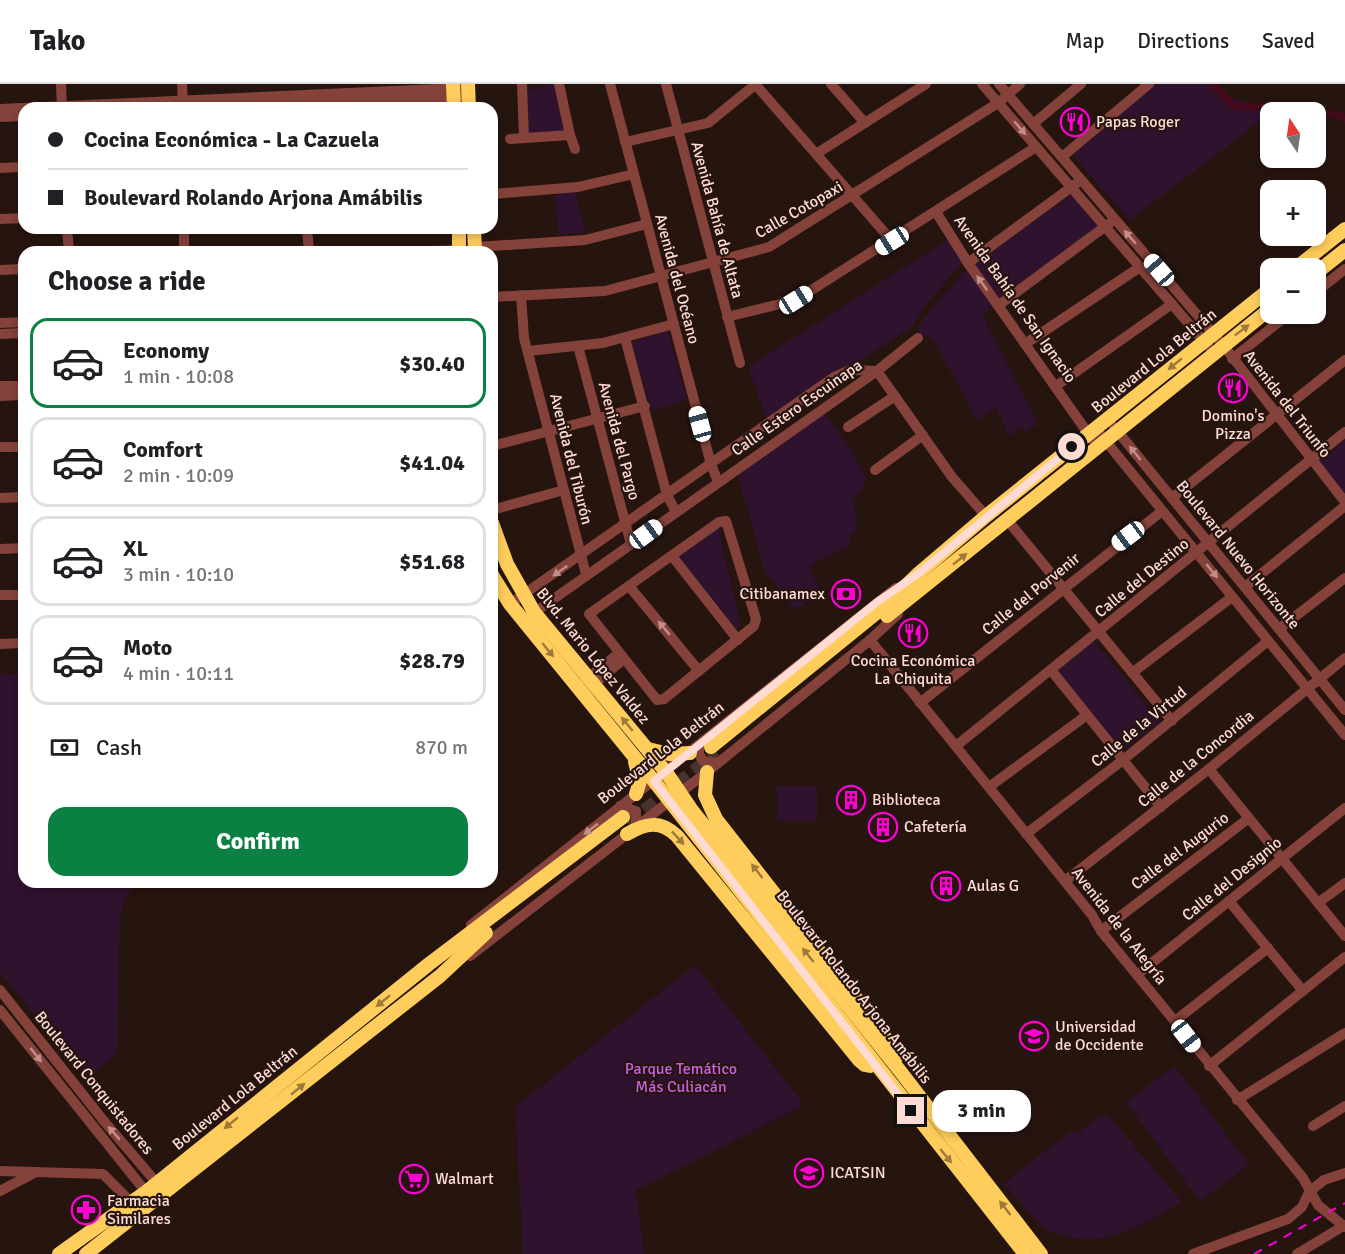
<!DOCTYPE html>
<html lang="en">
<head>
<meta charset="utf-8">
<style>
  body { margin:0; font-family:Signika,sans-serif; background:#f6f6f6; color:#202124; height:100vh; display:flex; flex-direction:column; font-size:22px; white-space:nowrap }
  * { box-sizing:border-box; margin:0 }
  p { font-size:20px; color:#757577 }
  .icon { flex:none; width:33px; height:33px; fill:none; stroke:currentColor; stroke-width:2; stroke-linecap:round; stroke-linejoin:round }
  .map { position:relative; flex:1; overflow:hidden }
  .details { position:absolute; left:18px; top:162px; width:480px; height:642px; display:flex; flex-direction:column; background:#fff; border-radius:18px; box-shadow:0 3px 9px #0003 }
  .details>* { flex:none }
  .banner { position:absolute; left:18px; top:18px; width:480px; height:132px; border-radius:18px; box-shadow:0 3px 9px #0003; display:grid; align-content:center; height:132px; padding:0 30px; background:#fff }
  .needle { width:39px; rotate:347deg }
  .fabs { position:absolute; left:1260px; top:18px; display:grid; gap:12px }
  .fabs a { display:grid; place-items:center; width:66px; height:66px; border-radius:12px; background:#fff; box-shadow:0 3px 9px #0003; font-size:30px }
  .end { position:absolute; width:27px; height:27px; margin:-14px; border:8px solid #ffdbd4; background:#111; box-shadow:0 0 0 3px #111 }
  .from { border-radius:50% }
  .bubble { position:absolute; height:42px; border-radius:18px; background:#fff; box-shadow:0 3px 9px #0003; font-size:20px; font-weight:700; line-height:42px; text-align:center }
  .car { position:absolute; width:18px; height:36px; margin:-18px -9px; border-radius:8px; box-shadow:0 0 4px 2px #0007; background:linear-gradient(#fff 24%,#345 0 40%,#fff 0 76%,#345 0 86%,#fff 0) }
  .banner b { display:flex; align-items:center; gap:21px; height:57px; font-size:22px }
  .banner b+b { border-top:2px solid #e0e0e0 }
  .banner i { width:15px; height:15px; background:#202124 }
  ul { padding:0; list-style:none }
  li { display:flex; align-items:center; gap:18px; height:90px; margin:0 12px 9px; padding:0 18px; border:3px solid #e0e0e0; border-radius:18px }
  li div { flex:1 }
  li b { display:block; font-size:22px }
  li em { font-style:normal; font-weight:700 }
  li.on { border-color:#0b8043 }
  li>.icon { width:54px; height:54px; stroke-width:1.5 }
  h2 { padding:0 30px; font-size:27px; line-height:72px }
  .pay { display:flex; align-items:center; gap:15px; height:66px; padding:0 30px; font-size:22px }
  .pay p { margin-inline-start:auto }
  .cta { display:flex; gap:12px; margin-top:auto; padding:12px 30px }
  .cta a { flex:1; height:69px; border-radius:18px; background:#0b8043; color:#fff; font-size:24px; font-weight:700; line-height:69px; text-align:center }
  header { display:flex; align-items:center; gap:36px; box-sizing:border-box; height:84px; padding:0 30px; background:#fff; border-bottom:2px solid #e0e0e0 }
  header strong { font-size:28px }
  nav { display:flex; gap:33px; margin-inline-start:auto; font-size:21px }
  .map>svg:first-child { display:block }
  .green { fill:#2f122e }
  .lines { fill:none; stroke-linecap:round; stroke-linejoin:round }
  .canal { stroke:#430a1b; stroke-width:8 }
  .major-tunnel { stroke:#47322d; stroke-width:14; stroke-dasharray:14 7; stroke-linecap:butt }
  .minor { stroke:#84423a; stroke-width:10 }
  .major { stroke:#ffcd5b; stroke-width:14 }
  .rail { stroke:#fe01d3; stroke-width:2; stroke-dasharray:9 8; stroke-linecap:butt }
  .oneway { fill:#c28e87 }
  .oneway2 { fill:#9d7a39 }
  .route { stroke:#ffdbd4; stroke-width:8 }
  .labels { text-anchor:middle; dominant-baseline:central; stroke-width:4.5; stroke-linejoin:round; paint-order:stroke }
  .poi-label { font-size:16px; fill:#ffdbd4; stroke:#26140f; text-anchor:start }
  .street-label { font-size:16px; fill:#ffdbd4; stroke:#26140f }
  .park-label { font-size:16px; fill:#c85fe0; stroke:#26140f }
</style>
</head>
<body>
<header>
<strong>Tako</strong>
<nav><a>Map</a><a>Directions</a><a>Saved</a></nav>
</header>
<div class="map">
<svg width="1345" height="1170" viewBox="0 0 1345 1170">
  <rect width="100%" height="100%" fill="#26140f"/>
  <!-- green -->
  <g class="green">
    <path d="M 553,0 L 566,47 L 529,49 L 527,6 Z"/>
    <path d="M 1154,0 L 1208,0 L 1219,8 L 1272,28 L 1130,136 L 1073,72 Z"/>
    <path d="M 575,107 L 586,148 L 559,151 L 554,111 Z"/>
    <path d="M 1072,110 L 1100,143 L 998,215 L 975,180 Z"/>
    <path d="M 949,155 L 963,178 L 924,223 L 911,244 L 767,336 L 748,283 Z"/>
    <path d="M 968,183 L 992,221 L 983,233 L 1038,340 L 1025,348 L 1021,342 L 1009,352 L 996,323 L 977,336 L 933,255 L 920,249 L 919,241 Z"/>
    <path d="M 668,247 L 687,316 L 652,327 L 631,258 Z"/>
    <path d="M 825,329 L 852,367 L 867,396 L 852,418 L 858,431 L 855,435 L 857,447 L 848,452 L 852,460 L 809,482 L 819,504 L 809,517 L 795,526 L 765,488 L 737,389 Z"/>
    <path d="M 1345,355 L 1345,413 L 1317,378 Z"/>
    <path d="M 718,443 L 741,543 L 732,548 L 676,473 Z"/>
    <path d="M 1094,557 L 1160,638 L 1120,668 L 1055,589 Z"/>
    <path d="M 24,589 L 24,798 L 134,798 L 120,828 L 117,969 L 87,995 L 0,888 L 0,591 Z"/>
    <rect x="777" y="702" width="40" height="35"/>
    <path d="M 695,881 L 804,1021 L 636,1106 L 644,1170 L 523,1170 L 515,1023 Z"/>
    <path d="M 1175,982 L 1249,1081 L 1200,1117 L 1126,1018 Z"/>
    <path d="M 1105,1031 L 1114,1038 L 1182,1118 C 1136,1145 1096,1170 1044,1144 C 1029,1131 1016,1113 1004,1099 L 1074,1045 L 1078,1049 L 1095,1036 L 1094,1034 Z"/>
  </g>
  <g class="lines">
    <!-- canal -->
    <path class="canal" d="M 1212,0 L 1233,21 L 1338,31 L 1345,34"/>
    <!-- major-tunnel -->
    <path class="major-tunnel" d="M 628,740 L 717,669"/>
    <!-- minor -->
    <g class="minor">
      <path d="M 61,0 L 62,24"/>
      <path d="M 182,0 L 183,24"/>
      <path d="M 522,0 L 524,54"/>
      <path d="M 610,0 L 711,380 L 718,398"/>
      <path d="M 666,0 L 740,279"/>
      <path d="M 755,0 L 892,157"/>
      <path d="M 831,0 L 865,39"/>
      <path d="M 982,0 L 1208,262"/>
      <path d="M 999,0 L 1223,261 L 1345,418"/>
      <path d="M 196,24 L 459,13"/>
      <path d="M 0,25 L 459,4"/>
      <path d="M 0,33 L 24,32"/>
      <path d="M 1033,40 L 1081,0"/>
      <path d="M 570,51 L 575,65"/>
      <path d="M 510,55 L 570,51 L 559,0"/>
      <path d="M 625,58 L 708,39 L 756,0"/>
      <path d="M 816,70 L 926,0"/>
      <path d="M 1062,73 L 1149,0"/>
      <path d="M 0,84 L 24,83"/>
      <path d="M 492,110 L 578,103 L 634,90"/>
      <path d="M 936,128 L 968,179 L 1092,355"/>
      <path d="M 0,135 L 24,134"/>
      <path d="M 67,144 L 69,168"/>
      <path d="M 307,144 L 309,168"/>
      <path d="M 475,163 L 585,156 L 647,140"/>
      <path d="M 184,168 L 184,144"/>
      <path d="M 407,168 L 459,166"/>
      <path d="M 968,179 L 1077,99"/>
      <path d="M 0,186 L 24,185"/>
      <path d="M 1316,208 L 1345,185"/>
      <path d="M 521,211 L 524,254 L 586,490"/>
      <path d="M 492,213 L 605,207 L 769,163 L 998,19 L 1020,0"/>
      <path d="M 999,221 L 1110,139"/>
      <path d="M 727,233 L 796,216 L 1036,63"/>
      <path d="M 0,239 L 24,238"/>
      <path d="M 0,250 L 24,249"/>
      <path d="M 625,254 L 667,411 L 676,428"/>
      <path d="M 1025,260 L 1140,183"/>
      <path d="M 578,262 L 631,460"/>
      <path d="M 528,267 L 603,259 L 674,240"/>
      <path d="M 1232,275 L 1289,230"/>
      <path d="M 877,287 L 952,393 L 986,432"/>
      <path d="M 0,302 L 24,302"/>
      <path d="M 1056,302 L 1172,220"/>
      <path d="M 0,312 L 24,311"/>
      <path d="M 848,343 L 895,312"/>
      <path d="M 1114,343 L 1345,626"/>
      <path d="M 1095,344 L 1345,651"/>
      <path d="M 492,362 L 645,322"/>
      <path d="M 0,363 L 24,363"/>
      <path d="M 875,386 L 923,351"/>
      <path d="M 0,414 L 24,413"/>
      <path d="M 1172,414 L 1345,276"/>
      <path d="M 492,426 L 564,406"/>
      <path d="M 726,437 L 756,535 L 754,542 L 664,615 L 657,616 L 589,530 L 719,438 Z"/>
      <path d="M 1008,437 L 1172,637"/>
      <path d="M 0,465 L 24,464"/>
      <path d="M 672,472 L 738,556"/>
      <path d="M 629,502 L 699,587"/>
      <path d="M 1245,503 L 1345,422"/>
      <path d="M 0,511 L 24,511"/>
      <path d="M 510,520 L 834,293 L 850,286 L 877,287"/>
      <path d="M 528,533 L 877,287 L 918,254"/>
      <path d="M 1279,545 L 1345,494"/>
      <path d="M 870,556 L 1092,831 L 1101,847 L 1303,1094 L 1318,1121 L 1345,1143"/>
      <path d="M 0,560 L 24,559"/>
      <path d="M 1051,586 L 1161,723"/>
      <path d="M 1132,589 L 1232,513"/>
      <path d="M 577,603 L 618,570"/>
      <path d="M 589,604 L 623,576"/>
      <path d="M 920,619 L 1162,427"/>
      <path d="M 699,661 L 699,670 L 703,677 L 718,679"/>
      <path d="M 956,662 L 1345,348"/>
      <path d="M 1209,685 L 1345,852"/>
      <path d="M 989,703 L 1087,631"/>
      <path d="M 620,722 L 636,727 L 636,742"/>
      <path d="M 1026,750 L 1123,676 L 1268,557"/>
      <path d="M 1065,797 L 1209,685 L 1345,574"/>
      <path d="M 1229,817 L 1303,907"/>
      <path d="M 1318,819 L 1345,799"/>
      <path d="M 471,841 L 896,504"/>
      <path d="M 1101,847 L 1249,734"/>
      <path d="M 470,872 L 707,688 L 870,556 L 898,530"/>
      <path d="M 1138,890 L 1345,724"/>
      <path d="M 0,906 L 103,1036 L 161,1104"/>
      <path d="M 0,926 L 150,1113"/>
      <path d="M 1175,937 L 1268,864"/>
      <path d="M 1209,982 L 1345,873"/>
      <path d="M 1237,1016 L 1345,949"/>
      <path d="M 1313,1042 L 1345,1022"/>
      <path d="M 0,1087 L 103,1090 L 137,1124"/>
      <path d="M 0,1107 L 34,1089"/>
      <path d="M 1193,1170 L 1288,1135 L 1302,1123 L 1309,1108 L 1324,1096 L 1345,1089"/>
      <path d="M 1297,1170 L 1345,1141"/>
    </g>
    <!-- major -->
    <g class="major">
      <path d="M 453,0 L 454,24"/>
      <path d="M 468,0 L 469,24"/>
      <path d="M 459,144 L 459,168"/>
      <path d="M 474,144 L 475,168"/>
      <path d="M 1296,184 L 1345,145"/>
      <path d="M 1316,189 L 1345,166"/>
      <path d="M 492,439 L 507,480 L 534,528 L 666,688 L 691,725 L 900,987 L 1041,1170"/>
      <path d="M 492,491 L 510,520 L 654,697 L 1025,1170"/>
      <path d="M 887,532 L 1270,225"/>
      <path d="M 711,663 L 886,521 L 919,489 L 986,432 L 1270,205"/>
      <path d="M 648,665 L 669,670 L 690,669"/>
      <path d="M 635,678 L 640,697 L 636,710"/>
      <path d="M 707,688 L 705,711 L 716,735 L 881,946 L 896,974"/>
      <path d="M 627,750 C 646,739 660,736 677,752 L 859,976 L 865,981 L 870,982"/>
      <path d="M 59,1170 L 146,1108 L 429,880 L 623,733"/>
      <path d="M 86,1170 L 440,892 L 486,849"/>
    </g>
    <!-- rail -->
    <path class="rail" d="M 1254,1170 L 1345,1119"/>
  </g>
  <!-- one-way arrows -->
  <defs><path id="oneway-solid" d="M-6-.8H1V-3.2L6.5 0L1 3.2V.8H-6Z" transform="scale(1.5)"/></defs>
  <g class="oneway">
    <use href="#oneway-solid" transform="translate(1020 44) rotate(49)"/>
    <use href="#oneway-solid" transform="translate(1130 153) rotate(-131)"/>
    <use href="#oneway-solid" transform="translate(982 199) rotate(-125)"/>
    <use href="#oneway-solid" transform="translate(1135 369) rotate(-129)"/>
    <use href="#oneway-solid" transform="translate(560 487) rotate(145)"/>
    <use href="#oneway-solid" transform="translate(1212 487) rotate(51)"/>
    <use href="#oneway-solid" transform="translate(664 544) rotate(-130)"/>
    <use href="#oneway-solid" transform="translate(591 745) rotate(142)"/>
    <use href="#oneway-solid" transform="translate(36 971) rotate(52)"/>
    <use href="#oneway-solid" transform="translate(114 1049) rotate(-131)"/>
  </g>
  <g class="oneway2">
    <use href="#oneway-solid" transform="translate(1242 246) rotate(-37)"/>
    <use href="#oneway-solid" transform="translate(1175 280) rotate(141)"/>
    <use href="#oneway-solid" transform="translate(960 475) rotate(-39)"/>
    <use href="#oneway-solid" transform="translate(548 566) rotate(51)"/>
    <use href="#oneway-solid" transform="translate(627 640) rotate(-129)"/>
    <use href="#oneway-solid" transform="translate(678 754) rotate(47)"/>
    <use href="#oneway-solid" transform="translate(757 787) rotate(-128)"/>
    <use href="#oneway-solid" transform="translate(808 871) rotate(-129)"/>
    <use href="#oneway-solid" transform="translate(383 917) rotate(141)"/>
    <use href="#oneway-solid" transform="translate(298 1005) rotate(-39)"/>
    <use href="#oneway-solid" transform="translate(231 1039) rotate(141)"/>
    <use href="#oneway-solid" transform="translate(946 1072) rotate(51)"/>
    <use href="#oneway-solid" transform="translate(1005 1124) rotate(-128)"/>
  </g>
  <g class="lines">
    <!-- route -->
    <path class="route" d="M 911,1027 L 654,697 L 877,518 L 919,489 L 1072,363"/>
  </g>
  <!-- icons -->
  <defs>
    <g id="restaurant-ring" transform="scale(1.5)"><circle r="9.5" fill="#26140f" stroke="#fe01d3" stroke-width="1.5"/><path d="M-5-6h1v4h1v-4h1v4h1v-4h1v5L-1.5 .5V6h-2V.5L-5-1ZM5-6V6H3V1.5H1.5Q1.5-4 5-6Z" fill="#fe01d3"/></g>
    <g id="bank-ring" transform="scale(1.5)"><circle r="9.5" fill="#26140f" stroke="#fe01d3" stroke-width="1.5"/><path d="M-6-4H6V4H-6ZM0-2.3a2.3 2.3 0 1 0 0 4.6a2.3 2.3 0 1 0 0-4.6Z" fill="#fe01d3"/></g>
    <g id="building-ring" transform="scale(1.5)"><circle r="9.5" fill="#26140f" stroke="#fe01d3" stroke-width="1.5"/><path d="M-4-6H4V6H1V3H-1V6H-4ZM-2.5-4.3h1.7v1.8h-1.7ZM.8-4.3h1.7v1.8H.8ZM-2.5-1h1.7V.8h-1.7ZM.8-1h1.7V.8H.8Z" fill="#fe01d3"/></g>
    <g id="university-ring" transform="scale(1.5)"><circle r="9.5" fill="#26140f" stroke="#fe01d3" stroke-width="1.5"/><path d="M0-5L7-2L0 1L-7-2ZM-4 1L0 2.5L4 1V4Q0 6-4 4Z" fill="#fe01d3"/></g>
    <g id="school-ring" transform="scale(1.5)"><circle r="9.5" fill="#26140f" stroke="#fe01d3" stroke-width="1.5"/><path d="M0-5L7-2L0 1L-7-2ZM-4 1L0 2.5L4 1V4Q0 6-4 4Z" fill="#fe01d3"/></g>
    <g id="supermarket-ring" transform="scale(1.5)"><circle r="9.5" fill="#26140f" stroke="#fe01d3" stroke-width="1.5"/><path d="M-6-5.5h2.5l.6 2H6L4.5 2H-2.5L-4.4-4H-6ZM-1.5 3.2a1.3 1.3 0 1 0 .1 0ZM3 3.2a1.3 1.3 0 1 0 .1 0Z" fill="#fe01d3"/></g>
    <g id="pharmacy-ring" transform="scale(1.5)"><circle r="9.5" fill="#26140f" stroke="#fe01d3" stroke-width="1.5"/><path d="M-2-6h4v4h4v4h-4v4h-4v-4h-4v-4h4Z" fill="#fe01d3"/></g>
  </defs>
  <g fill-rule="evenodd">
    <use href="#restaurant-ring" x="1075" y="38"/>
    <use href="#restaurant-ring" x="1233" y="304"/>
    <use href="#bank-ring" x="846" y="510"/>
    <use href="#restaurant-ring" x="913" y="549"/>
    <use href="#building-ring" x="851" y="716"/>
    <use href="#building-ring" x="883" y="743"/>
    <use href="#building-ring" x="946" y="802"/>
    <use href="#university-ring" x="1034" y="952"/>
    <use href="#school-ring" x="809" y="1089"/>
    <use href="#supermarket-ring" x="414" y="1095"/>
    <use href="#pharmacy-ring" x="86" y="1126"/>
  </g>
  <g class="labels">
    <!-- poi labels -->
    <g class="poi-label">
      <text x="1096" y="38">Papas Roger</text>
      <text x="1233" y="332" text-anchor="middle">Domino's<tspan x="1233" dy="18">Pizza</tspan></text>
      <text x="825" y="510" text-anchor="end">Citibanamex</text>
      <text x="913" y="577" text-anchor="middle">Cocina Económica<tspan x="913" dy="18">La Chiquita</tspan></text>
      <text x="872" y="716">Biblioteca</text>
      <text x="904" y="743">Cafetería</text>
      <text x="967" y="802">Aulas G</text>
      <text x="1055" y="943">Universidad<tspan x="1055" dy="18">de Occidente</tspan></text>
      <text x="830" y="1089">ICATSIN</text>
      <text x="435" y="1095">Walmart</text>
      <text x="107" y="1117">Farmacia<tspan x="107" dy="18">Similares</tspan></text>
    </g>
    <!-- street labels -->
    <g class="street-label">
      <text transform="translate(799 126) rotate(-30)">Calle Cotopaxi</text>
      <text transform="translate(717 136) rotate(75)">Avenida Bahía de Altata</text>
      <text transform="translate(677 195) rotate(75)">Avenida del Océano</text>
      <text transform="translate(1015 215) rotate(55)">Avenida Bahía de San Ignacio</text>
      <text transform="translate(1154 277) rotate(-39)">Boulevard Lola Beltrán</text>
      <text transform="translate(1287 320) rotate(52)">Avenida del Triunfo</text>
      <text transform="translate(797 324) rotate(-35)">Calle Estero Escuinapa</text>
      <text transform="translate(619 357) rotate(75)">Avenida del Pargo</text>
      <text transform="translate(571 375) rotate(76)">Avenida del Tiburón</text>
      <text transform="translate(1238 471) rotate(51)">Boulevard Nuevo Horizonte</text>
      <text transform="translate(1142 494) rotate(-39)">Calle del Destino</text>
      <text transform="translate(1031 510) rotate(-39)">Calle del Porvenir</text>
      <text transform="translate(593 572) rotate(51)">Blvd. Mario López Valdez</text>
      <text transform="translate(1139 643) rotate(-39)">Calle de la Virtud</text>
      <text transform="translate(661 669) rotate(-38)">Boulevard Lola Beltrán</text>
      <text transform="translate(1196 675) rotate(-39)">Calle de la Concordia</text>
      <text transform="translate(1180 767) rotate(-37)">Calle del Augurio</text>
      <text transform="translate(1232 795) rotate(-39)">Calle del Designio</text>
      <text transform="translate(1119 842) rotate(52)">Avenida de la Alegría</text>
      <text transform="translate(854 903) rotate(52)">Boulevard Rolando Arjona Amábilis</text>
      <text transform="translate(94 999) rotate(51)">Boulevard Conquistadores</text>
      <text transform="translate(235 1014) rotate(-39)">Boulevard Lola Beltrán</text>
    </g>
    <!-- park labels -->
    <g class="park-label">
      <text x="681" y="985">Parque Temático<tspan x="681" dy="18">Más Culiacán</tspan></text>
    </g>
  </g>
</svg>
<div class="fabs">
<a><svg class="needle" viewBox="-14 -14 28 28"><path d="M0-13l5 13h-10z" fill="#e53935"/><path d="M0 13l5-13h-10z" fill="#757577"/></svg></a>
<a>+</a>
<a>−</a>
</div>
<i class="end from" style="left:1072px;top:363px"></i>
<i class="end" style="left:911px;top:1027px"></i>
<div class="bubble" style="left:932px;top:1006px;width:99px">3 min</div>
<i class="car" style="left:892px;top:157px;rotate:238deg"></i>
<i class="car" style="left:1159px;top:186px;rotate:319deg"></i>
<i class="car" style="left:796px;top:216px;rotate:58deg"></i>
<i class="car" style="left:700px;top:340px;rotate:345deg"></i>
<i class="car" style="left:646px;top:450px;rotate:54deg"></i>
<i class="car" style="left:1128px;top:452px;rotate:233deg"></i>
<i class="car" style="left:1186px;top:952px;rotate:142deg"></i>
<div class="banner">
<b><i class="from"></i>Cocina Económica - La Cazuela</b>
<b><i></i>Boulevard Rolando Arjona Amábilis</b>
</div>
<section class="details">
<h2>Choose a ride</h2>
<ul>
<li class="on"><svg class="icon" aria-label="car" viewBox="0 0 24 24"><path d="M5 17H2v-5l4-1 3-4h7l3 4 3 1v5h-3M9 17h6M6 11h13"/><circle cx="7" cy="17" r="2"/><circle cx="17" cy="17" r="2"/></svg><div><b>Economy</b><p>1 min · 10:08</p></div><em>$30.40</em></li>
<li><svg class="icon" aria-label="car" viewBox="0 0 24 24"><path d="M5 17H2v-5l4-1 3-4h7l3 4 3 1v5h-3M9 17h6M6 11h13"/><circle cx="7" cy="17" r="2"/><circle cx="17" cy="17" r="2"/></svg><div><b>Comfort</b><p>2 min · 10:09</p></div><em>$41.04</em></li>
<li><svg class="icon" aria-label="car" viewBox="0 0 24 24"><path d="M5 17H2v-5l4-1 3-4h7l3 4 3 1v5h-3M9 17h6M6 11h13"/><circle cx="7" cy="17" r="2"/><circle cx="17" cy="17" r="2"/></svg><div><b>XL</b><p>3 min · 10:10</p></div><em>$51.68</em></li>
<li><svg class="icon" aria-label="car" viewBox="0 0 24 24"><path d="M5 17H2v-5l4-1 3-4h7l3 4 3 1v5h-3M9 17h6M6 11h13"/><circle cx="7" cy="17" r="2"/><circle cx="17" cy="17" r="2"/></svg><div><b>Moto</b><p>4 min · 10:11</p></div><em>$28.79</em></li>
</ul>
<div class="pay"><svg class="icon" aria-label="cash" viewBox="0 0 24 24"><path d="M3 7h18v10H3z"/><circle cx="12" cy="12" r="2"/></svg>Cash<p>870 m</p></div>
<div class="cta"><a>Confirm</a></div>
</section>
</div>
</body>
</html>
